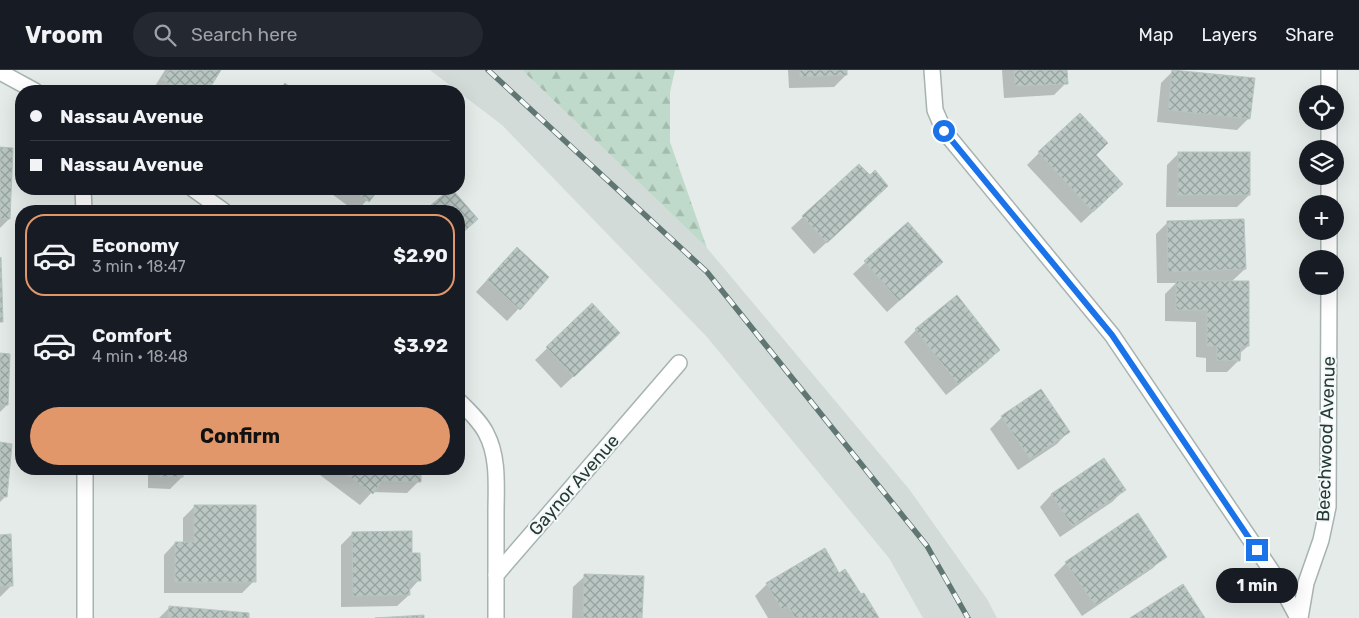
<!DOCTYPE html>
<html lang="en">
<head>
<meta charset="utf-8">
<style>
  body { margin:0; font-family:Rubik,sans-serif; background:#242831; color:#f1f3f6; height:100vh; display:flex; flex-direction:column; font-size:19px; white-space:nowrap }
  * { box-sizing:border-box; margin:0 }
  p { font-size:16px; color:#9ea1a6 }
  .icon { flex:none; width:28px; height:28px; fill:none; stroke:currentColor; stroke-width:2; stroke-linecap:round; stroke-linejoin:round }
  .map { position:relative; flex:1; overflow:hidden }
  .details { position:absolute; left:15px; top:135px; width:450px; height:270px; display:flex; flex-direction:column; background:#171b24; border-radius:20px; box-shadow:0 5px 20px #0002 }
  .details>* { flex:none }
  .top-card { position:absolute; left:15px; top:15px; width:450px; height:110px; border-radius:20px; box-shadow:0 5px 20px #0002; display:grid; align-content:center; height:110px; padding:0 15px; background:#171b24 }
  .fabs { position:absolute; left:1299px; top:15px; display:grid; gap:10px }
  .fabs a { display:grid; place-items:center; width:45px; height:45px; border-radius:50%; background:#171b24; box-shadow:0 5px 20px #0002; font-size:25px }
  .end { position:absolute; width:22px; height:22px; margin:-11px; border:6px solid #1a73e8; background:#fff; box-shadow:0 0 0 2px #fff }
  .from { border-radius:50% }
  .bubble { position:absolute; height:35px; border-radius:18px; background:#171b24; box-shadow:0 5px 20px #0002; font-size:16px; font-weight:700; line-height:35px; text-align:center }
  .top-card b { display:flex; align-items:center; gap:18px; height:48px; font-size:19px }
  .top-card b+b { border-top:1px solid #363941 }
  .top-card i { width:12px; height:12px; background:#f1f3f6 }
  ul { padding:9px 0 0; list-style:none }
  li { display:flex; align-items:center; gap:15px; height:82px; margin:0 10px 8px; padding:0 5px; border:2px solid transparent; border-radius:20px }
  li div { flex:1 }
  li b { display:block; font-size:19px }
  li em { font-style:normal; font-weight:700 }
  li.current { border-color:#e2976b }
  li>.icon { width:45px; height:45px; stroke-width:1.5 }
  .action { display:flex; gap:10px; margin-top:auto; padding:10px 15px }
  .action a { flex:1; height:58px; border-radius:30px; background:#e2976b; color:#111; font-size:20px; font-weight:700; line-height:58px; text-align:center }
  header { display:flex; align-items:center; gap:30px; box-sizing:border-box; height:70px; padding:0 25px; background:#171b24; border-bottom:1px solid #363941 }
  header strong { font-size:24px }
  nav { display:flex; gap:28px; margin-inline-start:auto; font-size:18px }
  .search { width:350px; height:45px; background:#242831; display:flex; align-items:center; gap:12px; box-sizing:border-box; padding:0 18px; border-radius:28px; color:#9ea1a6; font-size:19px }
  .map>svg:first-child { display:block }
  .built { fill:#d2dbd8 }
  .forest { fill:url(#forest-firs) }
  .shadow { fill:#0003 }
  .building { fill:url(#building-cross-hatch); stroke:#b7c4c0 }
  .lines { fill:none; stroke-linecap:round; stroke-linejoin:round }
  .minor-casing { stroke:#a7b3b0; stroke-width:18 }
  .minor { stroke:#fff; stroke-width:15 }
  .rail-casing { stroke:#607673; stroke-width:5.5 }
  .rail { stroke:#f4f8f7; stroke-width:4; stroke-dasharray:11; stroke-linecap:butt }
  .route { stroke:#1a73e8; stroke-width:6 }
  .labels { text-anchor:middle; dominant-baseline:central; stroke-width:4; stroke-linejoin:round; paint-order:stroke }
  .street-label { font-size:18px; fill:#253b38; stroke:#f4f8f7 }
</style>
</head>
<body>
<header>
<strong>Vroom</strong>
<div class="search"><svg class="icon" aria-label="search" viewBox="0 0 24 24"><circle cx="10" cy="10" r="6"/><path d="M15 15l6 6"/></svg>Search here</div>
<nav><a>Map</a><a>Layers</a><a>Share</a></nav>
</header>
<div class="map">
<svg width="1359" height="548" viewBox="0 0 1359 548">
  <defs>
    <pattern id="forest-firs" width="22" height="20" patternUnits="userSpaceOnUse" patternTransform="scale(1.25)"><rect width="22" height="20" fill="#bfdaca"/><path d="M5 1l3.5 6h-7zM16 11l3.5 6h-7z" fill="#a4bcae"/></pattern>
    <pattern id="building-cross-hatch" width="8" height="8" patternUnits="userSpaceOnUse" patternTransform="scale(1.25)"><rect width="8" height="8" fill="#b9c6c2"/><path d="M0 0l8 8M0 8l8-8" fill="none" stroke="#96a29f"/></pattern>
  </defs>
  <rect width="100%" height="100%" fill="#e4ebe9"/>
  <!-- built -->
  <path class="built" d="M 430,0 L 522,0 L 707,178 L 909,419 L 987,529 L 997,548 L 923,548 L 889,488 L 707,267 L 502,55 Z"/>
  <!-- forest -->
  <path class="forest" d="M 522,0 L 675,0 L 670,22 L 670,72 L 707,178 Z"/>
  <!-- shadow -->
  <g class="shadow">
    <path d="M 165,0 L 220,0 L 207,21 L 152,21 Z"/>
    <path d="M 788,0 L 846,0 L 846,5 L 834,17 L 789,18 Z"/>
    <path d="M 1002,0 L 1066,0 L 1066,13 L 1054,25 L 1004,28 Z"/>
    <path d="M 1173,1 L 1249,48 L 1237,60 L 1157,52 L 1161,13 Z"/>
    <path d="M 0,78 L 9,149 L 0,158 Z"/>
    <path d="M 1039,83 L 1094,85 L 1110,126 L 1081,153 L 1027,95 Z"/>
    <path d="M 1179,83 L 1249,125 L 1237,137 L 1166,137 L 1167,95 Z"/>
    <path d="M 859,95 L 875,128 L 814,184 L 791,158 Z"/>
    <path d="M 325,119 L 377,119 L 357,141 L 355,141 Z"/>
    <path d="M 451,119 L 476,149 L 459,166 L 459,141 L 426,141 Z"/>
    <path d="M 908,153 L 930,203 L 887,242 L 853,204 Z"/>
    <path d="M 1167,153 L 1245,199 L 1231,212 L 1248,276 L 1239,284 L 1239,290 L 1227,302 L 1206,302 L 1206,288 L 1196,287 L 1196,252 L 1165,251 L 1165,224 L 1176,213 L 1157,213 L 1156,164 Z"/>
    <path d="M 505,190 L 548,207 L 507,251 L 476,222 Z"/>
    <path d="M 592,235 L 607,275 L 561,318 L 535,290 Z"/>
    <path d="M 916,260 L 999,280 L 987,292 L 946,325 L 904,272 Z"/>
    <path d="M 0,285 L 7,335 L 0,342 Z"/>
    <path d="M 1002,347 L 1068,362 L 1057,374 L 1018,400 L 990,359 Z"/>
    <path d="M 0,374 L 6,426 L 0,432 Z"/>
    <path d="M 1104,389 L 1124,420 L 1112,432 L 1060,467 L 1040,437 L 1051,425 Z"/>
    <path d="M 148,399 L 221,399 L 215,404 L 182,404 L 182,407 L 170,419 L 148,418 Z"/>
    <path d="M 312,399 L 420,399 L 419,411 L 407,423 L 372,422 L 360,435 Z"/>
    <path d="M 195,436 L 254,511 L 242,523 L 164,523 L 164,485 L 175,473 L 183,473 L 183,448 Z"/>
    <path d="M 353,463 L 411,484 L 419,510 L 409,521 L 409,525 L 397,536 L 341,537 L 341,475 Z"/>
    <path d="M 0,466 L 12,515 L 0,527 Z"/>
    <path d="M 1165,486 L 1153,498 L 1082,546 L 1054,505 L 1066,493 Z"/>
    <path d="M 839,505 L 861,526 L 878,548 L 768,548 L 755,526 L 767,514 Z"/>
    <path d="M 585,506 L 641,548 L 572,548 L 573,517 Z"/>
    <path d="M 170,537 L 248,548 L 159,548 Z"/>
  </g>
  <!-- building -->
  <g class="building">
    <path d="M 169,0 L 221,0 L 208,21 L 181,21 L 162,10 Z"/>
    <path d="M 800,0 L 847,0 L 847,5 L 800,7 Z"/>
    <path d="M 1014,0 L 1067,0 L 1068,14 L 1015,16 Z"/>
    <path d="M 1172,0 L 1255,8 L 1250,49 L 1168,40 Z"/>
    <path d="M 285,13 L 295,21 L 279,21 Z"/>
    <path d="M 1080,43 L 1108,73 L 1096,85 L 1123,114 L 1093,142 L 1038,82 Z"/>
    <path d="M 0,77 L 13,78 L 10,149 L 0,149 Z"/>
    <rect x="1178" y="82" width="72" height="43"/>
    <path d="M 859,94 L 870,105 L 875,100 L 888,116 L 827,173 L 802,146 Z"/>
    <path d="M 352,119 L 379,119 L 369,132 Z"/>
    <path d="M 450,119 L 452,119 L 478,149 L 459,166 L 459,141 L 424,141 Z"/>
    <path d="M 1244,149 L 1246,199 L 1168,202 L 1167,151 Z"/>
    <path d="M 908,152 L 943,192 L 899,231 L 864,191 Z"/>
    <path d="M 517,177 L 549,207 L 520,240 L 487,210 Z"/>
    <path d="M 1,187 L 3,252 L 0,252 L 0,188 Z"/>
    <path d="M 1176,211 L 1249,211 L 1249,276 L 1241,276 L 1240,291 L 1217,290 L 1217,276 L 1207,276 L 1207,240 L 1176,240 Z"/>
    <path d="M 957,225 L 1000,280 L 958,314 L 915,259 Z"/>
    <path d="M 592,233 L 620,263 L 574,307 L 546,277 Z"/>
    <path d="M 0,283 L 10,284 L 8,335 L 0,335 Z"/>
    <path d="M 1041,319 L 1070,362 L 1030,389 L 1001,346 Z"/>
    <path d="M 0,372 L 12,374 L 7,427 L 0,426 Z"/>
    <path d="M 1104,388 L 1126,420 L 1072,456 L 1051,424 Z"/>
    <rect x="160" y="399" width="23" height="8"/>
    <path d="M 339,399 L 421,399 L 421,412 L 382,411 L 373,424 Z"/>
    <path d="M 194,435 L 256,435 L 256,512 L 175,512 L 175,472 L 194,472 Z"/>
    <path d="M 1138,443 L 1167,487 L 1095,535 L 1065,492 Z"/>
    <path d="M 412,461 L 412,483 L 420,483 L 421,511 L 409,511 L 410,525 L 353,526 L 352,462 Z"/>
    <path d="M 11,464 L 13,516 L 0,516 L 0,465 Z"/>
    <path d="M 825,478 L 839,503 L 845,499 L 861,524 L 864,523 L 879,548 L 795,548 L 788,536 L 782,540 L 766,513 Z"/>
    <path d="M 584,504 L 644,506 L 642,548 L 583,548 Z"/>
    <path d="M 1183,514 L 1205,548 L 1130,548 Z"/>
    <path d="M 169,536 L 249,543 L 249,548 L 168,548 Z"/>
    <path d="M 424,545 L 424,548 L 375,548 Z"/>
  </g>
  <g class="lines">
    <!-- minor casing -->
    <g class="minor-casing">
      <g id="minor">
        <path d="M 932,0 L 935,40 L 944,61 L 1112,265 L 1277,509 L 1298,548"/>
        <path d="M 0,2 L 35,21"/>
        <path d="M 1329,24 L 1329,0"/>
        <path d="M 1329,79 L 1329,51"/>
        <path d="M 83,119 L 84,141"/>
        <path d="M 193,119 L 224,141"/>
        <path d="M 1329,134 L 1329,106"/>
        <path d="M 1329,189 L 1329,161"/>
        <path d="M 459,331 C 469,341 480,351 486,363 C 499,387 496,417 496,443 C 496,463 496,484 496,505"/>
        <path d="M 85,399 L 85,548"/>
        <path d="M 496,548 L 496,505 L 679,293"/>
        <path d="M 1300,548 L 1306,513 L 1321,470 L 1328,437 L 1329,216"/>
      </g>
    </g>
    <!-- minor -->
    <use href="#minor" class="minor"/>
    <!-- rail casing -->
    <g class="rail-casing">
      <path id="rail" d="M 488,0 L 707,202 L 927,476 L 968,548"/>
    </g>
    <!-- rail -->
    <use href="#rail" class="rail"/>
  </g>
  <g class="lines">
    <!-- route -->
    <path class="route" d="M 944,61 L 1112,265 L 1257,480"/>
  </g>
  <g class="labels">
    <!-- street labels -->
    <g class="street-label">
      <text transform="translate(1326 369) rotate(-88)">Beechwood Avenue</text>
      <text transform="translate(574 415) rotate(-49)">Gaynor Avenue</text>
    </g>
  </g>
</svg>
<div class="fabs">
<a><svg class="icon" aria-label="locate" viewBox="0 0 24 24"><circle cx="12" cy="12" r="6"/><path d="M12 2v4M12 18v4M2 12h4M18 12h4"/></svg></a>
<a><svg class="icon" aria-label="layers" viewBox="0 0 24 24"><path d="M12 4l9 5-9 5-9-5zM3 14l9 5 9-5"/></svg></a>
<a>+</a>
<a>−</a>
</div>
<i class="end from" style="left:944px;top:61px"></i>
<i class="end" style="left:1257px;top:480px"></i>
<div class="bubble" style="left:1216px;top:498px;width:82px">1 min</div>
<div class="top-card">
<b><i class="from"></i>Nassau Avenue</b>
<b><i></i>Nassau Avenue</b>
</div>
<section class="details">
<ul>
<li class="current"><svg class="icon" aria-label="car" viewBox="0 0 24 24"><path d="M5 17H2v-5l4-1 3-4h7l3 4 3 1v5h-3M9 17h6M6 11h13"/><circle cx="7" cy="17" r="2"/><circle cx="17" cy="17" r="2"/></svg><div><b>Economy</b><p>3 min · 18:47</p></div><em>$2.90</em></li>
<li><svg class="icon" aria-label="car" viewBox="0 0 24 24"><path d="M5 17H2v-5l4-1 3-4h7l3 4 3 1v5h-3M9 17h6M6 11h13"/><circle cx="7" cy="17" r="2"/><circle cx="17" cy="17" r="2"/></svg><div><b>Comfort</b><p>4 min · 18:48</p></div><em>$3.92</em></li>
</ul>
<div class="action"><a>Confirm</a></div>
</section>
</div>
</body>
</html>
